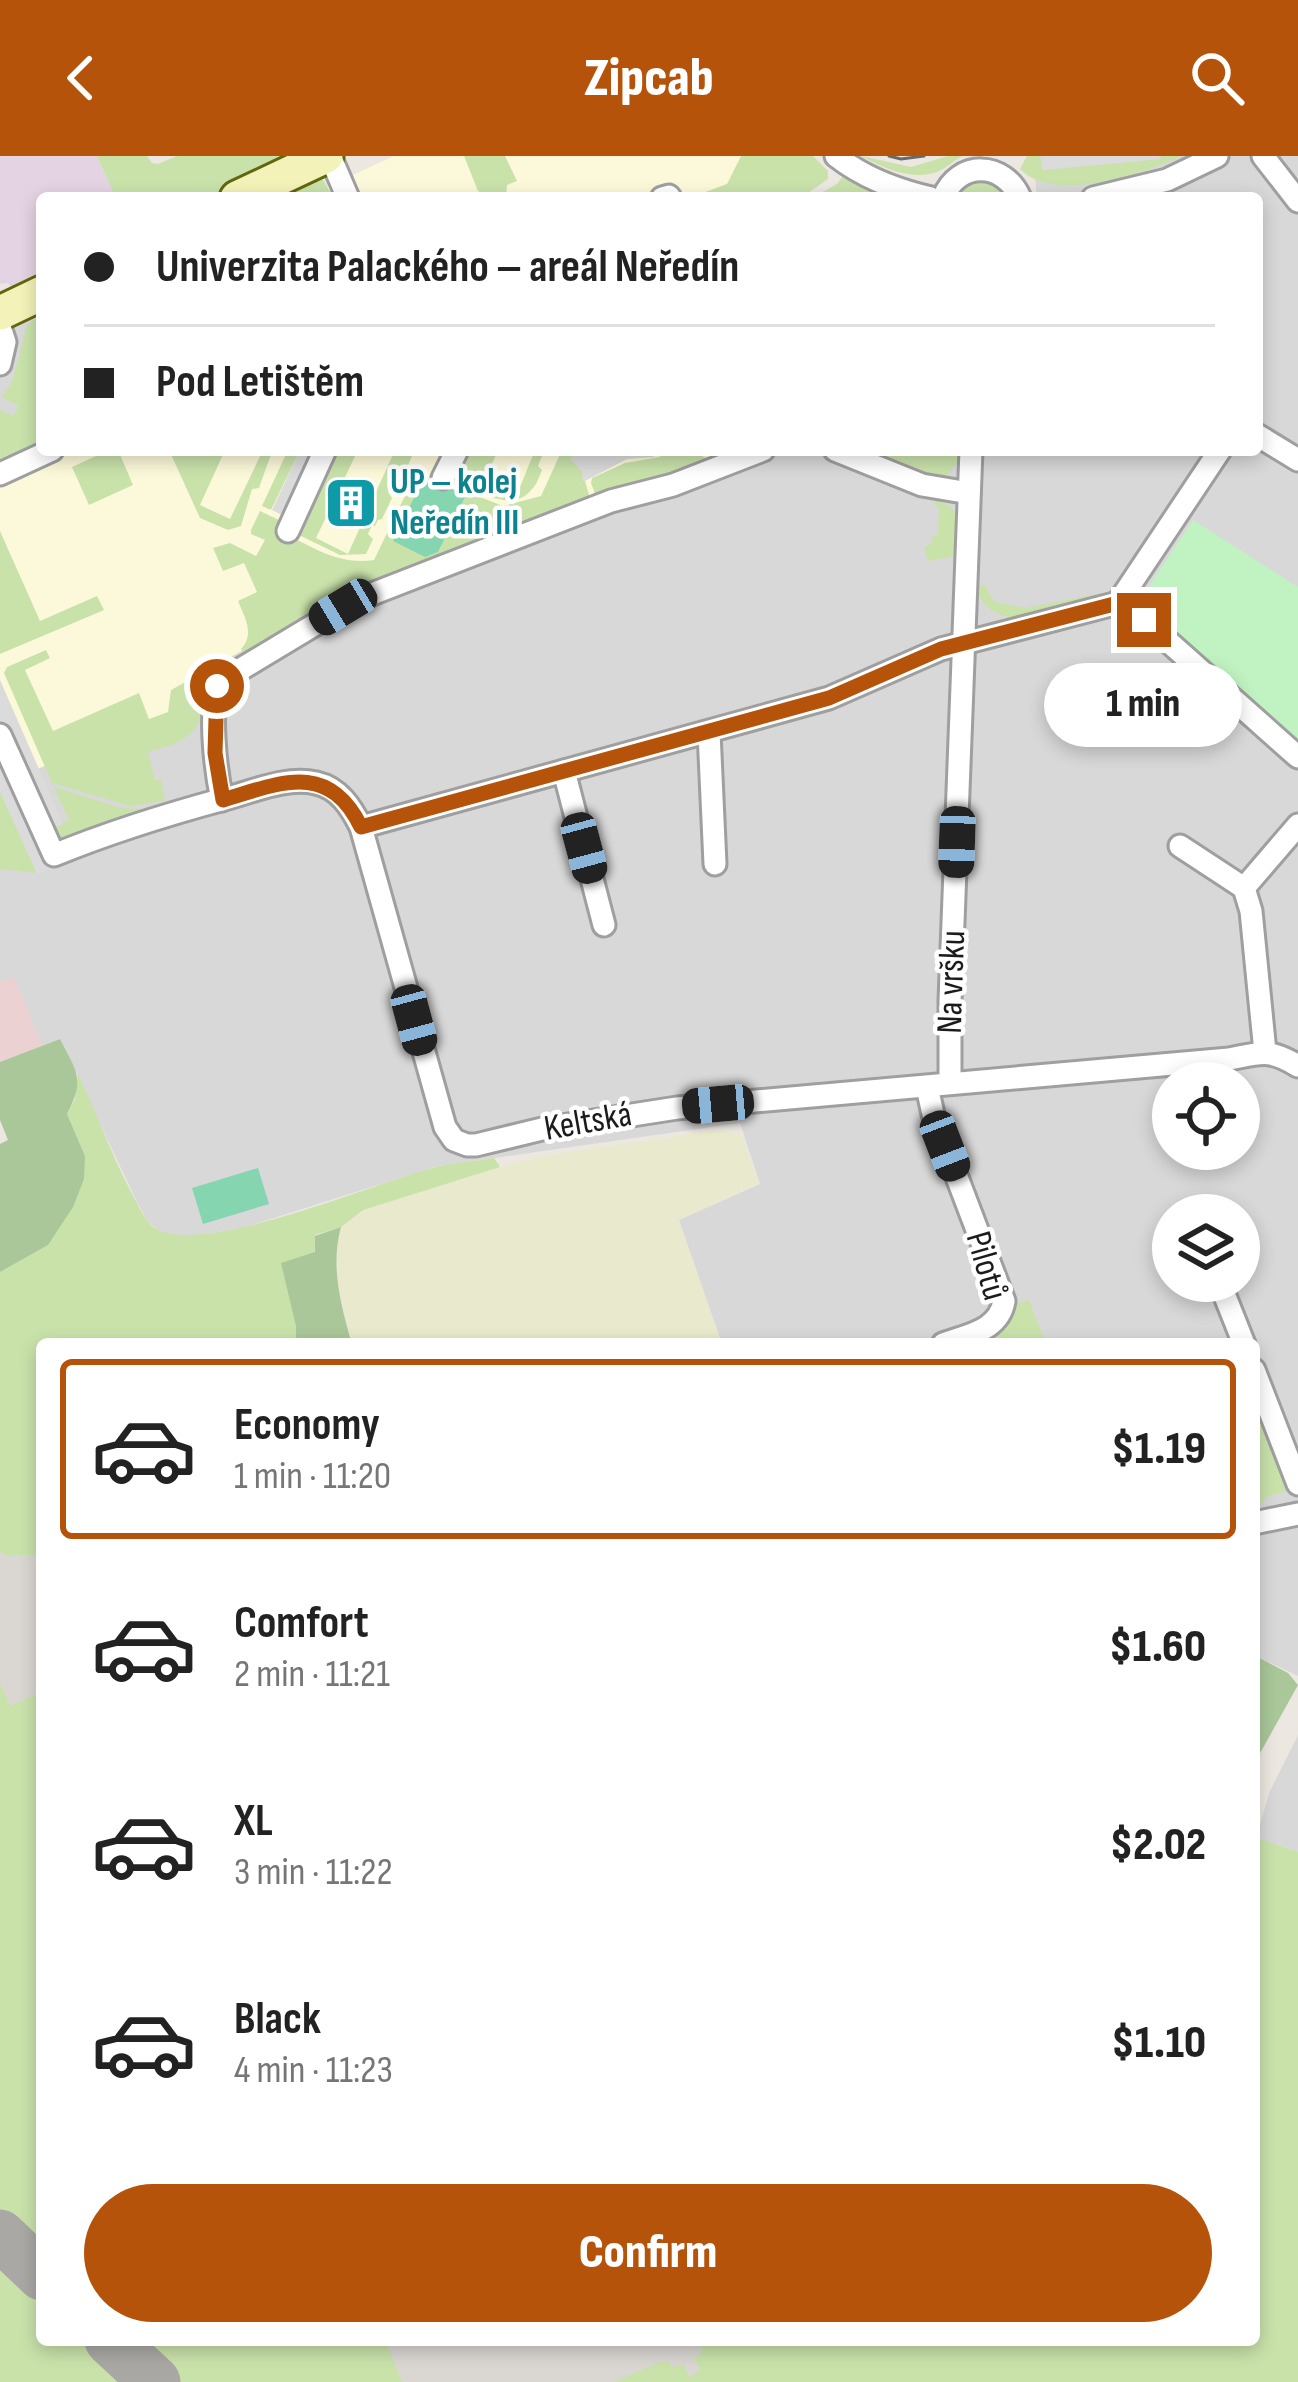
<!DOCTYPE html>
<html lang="en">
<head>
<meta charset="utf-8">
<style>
  body { margin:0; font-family:"Sofia Sans Condensed",sans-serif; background:#f2f2f2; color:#222; height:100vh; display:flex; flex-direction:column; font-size:45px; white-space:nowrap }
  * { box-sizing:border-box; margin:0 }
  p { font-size:39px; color:#767676 }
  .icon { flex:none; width:66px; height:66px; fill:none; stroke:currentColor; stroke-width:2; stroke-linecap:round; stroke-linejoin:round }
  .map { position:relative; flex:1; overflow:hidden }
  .drawer { position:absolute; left:36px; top:1182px; width:1224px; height:1008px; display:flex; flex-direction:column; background:#fff; border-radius:12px; box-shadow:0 6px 18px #0003 }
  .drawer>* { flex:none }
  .top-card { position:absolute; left:36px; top:36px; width:1227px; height:264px; border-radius:12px; box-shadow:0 6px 18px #0003; display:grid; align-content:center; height:264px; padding:0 48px; background:#fff }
  .tools { position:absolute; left:1152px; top:906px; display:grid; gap:24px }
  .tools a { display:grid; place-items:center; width:108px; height:108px; border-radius:50%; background:#fff; box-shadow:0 6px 18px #0003; font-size:60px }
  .end { position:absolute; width:54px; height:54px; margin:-27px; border:15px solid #b45309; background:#fff; box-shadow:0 0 0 6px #fff }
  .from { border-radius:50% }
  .bubble { position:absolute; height:84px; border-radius:42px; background:#fff; box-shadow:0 6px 18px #0003; font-size:39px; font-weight:800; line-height:84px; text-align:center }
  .car { position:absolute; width:36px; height:72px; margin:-36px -18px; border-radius:15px; box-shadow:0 0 9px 3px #0007; background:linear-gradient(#222 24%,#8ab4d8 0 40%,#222 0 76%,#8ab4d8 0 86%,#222 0) }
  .top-card b { display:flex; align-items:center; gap:42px; height:114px; font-size:45px }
  .top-card b+b { border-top:3px solid #e0e0e0 }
  .top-card i { width:30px; height:30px; background:#222 }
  ul { padding:21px 0 0; list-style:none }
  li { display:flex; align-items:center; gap:36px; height:180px; margin:0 24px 18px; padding:0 24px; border:6px solid transparent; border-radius:12px }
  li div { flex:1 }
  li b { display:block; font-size:45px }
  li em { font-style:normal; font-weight:800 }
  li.selected { border-color:#b45309 }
  li>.icon { width:108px; height:108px; stroke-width:1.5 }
  .primary-button { display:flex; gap:24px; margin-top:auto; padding:24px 48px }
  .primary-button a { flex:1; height:138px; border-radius:72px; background:#b45309; color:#fff; font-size:48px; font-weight:800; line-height:138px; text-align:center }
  header { display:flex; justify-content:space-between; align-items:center; height:156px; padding:0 48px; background:#b45309; color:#fff; font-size:54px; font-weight:800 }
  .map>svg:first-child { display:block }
  .residential { fill:#d9d8d8; fill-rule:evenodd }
  .commercial { fill:#ecd1d2 }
  .industrial { fill:#e4d3e2 }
  .education { fill:#fcf9da }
  .airport { fill:#dad7d3 }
  .farmland { fill:#e9e9cd }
  .grass { fill:#c9e2aa }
  .forest { fill:#a9c799 }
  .park { fill:#c0f3c1 }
  .pitch { fill:#85d5b1 }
  .parking { fill:#dbdbdb }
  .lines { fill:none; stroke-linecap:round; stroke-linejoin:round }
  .taxiway { stroke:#aaa8a5; stroke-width:51 }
  .minor-casing { stroke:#9f9f9f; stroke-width:27 }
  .secondary-casing { stroke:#62660e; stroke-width:39 }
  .minor { stroke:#fff; stroke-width:21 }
  .secondary { stroke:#f3f2b8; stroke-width:33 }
  .tram { stroke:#696969; stroke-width:3 }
  .route { stroke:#b45309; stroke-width:15 }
  .labels { text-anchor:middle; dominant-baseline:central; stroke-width:9; stroke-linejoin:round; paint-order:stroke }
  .culture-label { font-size:36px; font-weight:bold; fill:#0d838f; stroke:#fff; text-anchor:start }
  .street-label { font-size:36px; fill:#1b1b1b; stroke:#fff }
</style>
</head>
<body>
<header><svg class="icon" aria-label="back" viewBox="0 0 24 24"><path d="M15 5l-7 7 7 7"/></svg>Zipcab<svg class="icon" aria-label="search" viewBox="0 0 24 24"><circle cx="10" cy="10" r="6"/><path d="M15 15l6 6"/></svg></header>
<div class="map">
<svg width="1298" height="2226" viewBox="0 0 1298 2226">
  <rect width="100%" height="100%" fill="#ece7e1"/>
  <!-- residential -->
  <g class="residential">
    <path d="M 1033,0 L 1298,0 L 1298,1520 L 1254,1499 L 1254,1188 L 855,1188 L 853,1182 L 837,1188 L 722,1188 L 679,1064 L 760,1028 L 740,967 L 438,1010 L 242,1072 L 187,1081 L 162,1077 L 148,1066 L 137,1046 L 60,883 L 0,906 L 0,155 L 42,143 L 42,294 L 1257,294 L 1257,42 L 1037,42 ZM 1173,927 L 1239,927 L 1239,993 L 1173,993 ZM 1173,1059 L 1239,1059 L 1239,1125 L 1173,1125 Z"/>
    <path d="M 1298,1579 L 1298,1696 L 1256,1681 L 1270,1635 Z"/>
  </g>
  <!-- commercial -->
  <path class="commercial" d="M 14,821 L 42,889 L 0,906 L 0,826 Z"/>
  <!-- industrial -->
  <path class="industrial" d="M 0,0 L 97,0 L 116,42 L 42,42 L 42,117 L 12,132 L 8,127 L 0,128 Z"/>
  <!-- education -->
  <g class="education">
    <path d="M 394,0 L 784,0 L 804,42 L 303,42 Z"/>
    <path d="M 0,278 L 42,294 L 736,294 L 346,440 L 206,514 L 171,538 L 169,557 L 0,629 Z"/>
  </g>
  <!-- airport -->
  <path class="airport" d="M 0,1396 L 6,1399 L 42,1399 L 42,2184 L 716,2184 L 733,2226 L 0,2226 Z"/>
  <!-- farmland -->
  <path class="farmland" d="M 719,974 L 741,978 L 759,1027 L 678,1064 L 722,1188 L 352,1188 L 338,1133 L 337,1085 L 341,1071 L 362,1054 L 508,1009 L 549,999 Z"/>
  <!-- grass -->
  <g class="grass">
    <path d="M 97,0 L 147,0 L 152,7 L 158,8 L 177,0 L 301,0 L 213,42 L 116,42 Z"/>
    <path d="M 464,0 L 505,0 L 517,25 L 507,29 L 506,42 L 492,42 L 478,35 Z"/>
    <path d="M 741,0 L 813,0 L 828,15 L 828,23 L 801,42 L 689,42 L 727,28 Z"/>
    <path d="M 861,0 L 911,11 L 948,0 L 962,0 C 953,5 947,12 937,16 C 912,25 883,12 861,0 Z"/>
    <path d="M 1027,0 L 1040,0 L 1043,14 L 1160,3 L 1160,0 L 1182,0 C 1143,18 1053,48 1020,13 Z"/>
    <path d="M 844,19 L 888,42 L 812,42 L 837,28 Z"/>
    <path d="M 321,21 L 334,42 L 278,42 Z"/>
    <path d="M 979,22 L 996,26 L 1010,42 L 952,42 L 962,29 Z"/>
    <path d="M 42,158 L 42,293 L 0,306 L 0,254 L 13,260 L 18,250 L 2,241 L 12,226 L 27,170 Z"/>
    <path d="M 109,294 L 118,294 L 133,329 L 89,349 L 72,311 Z"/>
    <path d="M 169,294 L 225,294 L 200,349 L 230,363 L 263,294 L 276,294 L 270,301 L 259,332 L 252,333 L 241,370 L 228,374 L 200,362 Z"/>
    <path d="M 288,294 L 300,294 L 271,354 L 262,350 Z"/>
    <path d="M 339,294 L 358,294 L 316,382 L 348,398 L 395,294 L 407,294 L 412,300 L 403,321 L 398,321 L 395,328 L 392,328 L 388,336 L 392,342 L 382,363 L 378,364 L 375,370 L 372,369 L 368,378 L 373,383 L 366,398 L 340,399 L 299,379 Z"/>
    <path d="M 471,294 L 498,294 L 489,315 L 520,331 L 535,294 L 550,294 L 544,295 L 538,310 L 542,314 C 539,321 537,328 532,333 C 513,358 477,335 456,326 Z"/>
    <path d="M 562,294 L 575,294 L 571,303 L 582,315 L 590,342 L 245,500 L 241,493 C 255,478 245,462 238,445 L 257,436 L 244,407 L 223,415 L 213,392 L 230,387 L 256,400 L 265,384 L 251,378 L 251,374 L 260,355 L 281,365 L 278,374 C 309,389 338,410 374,404 L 417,315 L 421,314 L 427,319 L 423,322 L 438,395 L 467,336 L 503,350 L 541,340 Z"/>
    <path d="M 660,294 L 689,294 L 706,302 L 725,294 L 738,294 L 672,320 L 596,340 L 591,327 L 592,322 L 625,307 L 660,301 Z"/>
    <path d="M 857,294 L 958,294 L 958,306 L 946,320 L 931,323 Z"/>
    <path d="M 936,343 L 951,351 L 955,356 L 956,400 L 928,405 L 924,391 L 931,388 L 932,381 L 938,378 L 939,351 L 934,349 Z"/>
    <path d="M 0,375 L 40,465 L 97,440 L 104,454 L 0,498 Z"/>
    <path d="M 984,429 L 995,446 L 1025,452 L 1106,436 L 1015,462 C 994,459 982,451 975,430 Z"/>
    <path d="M 46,494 L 50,502 L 25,514 L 53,575 L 139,537 L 149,563 L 168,556 L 171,534 L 209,513 L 212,522 C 207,532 206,540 204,550 C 197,583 177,588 148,596 L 155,624 L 161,624 L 165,645 L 130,650 L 52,627 L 4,517 L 7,511 Z"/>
    <path d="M 54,631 L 121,652 L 144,653 L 64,682 L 55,680 L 50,673 L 69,664 Z"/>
    <path d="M 0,634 L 37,717 L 0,713 Z"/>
    <path d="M 78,918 C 97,957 111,998 131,1036 C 137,1046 142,1059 150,1068 C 189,1109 385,1022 440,1010 C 458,1006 476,1005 494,1002 L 500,1011 L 363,1054 L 341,1071 L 315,1079 C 317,1117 296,1151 296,1188 L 42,1188 L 42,1399 L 6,1399 L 0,1396 L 0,1116 L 48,1089 L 85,1000 L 67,958 L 75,943 Z"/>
    <path d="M 1029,1144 L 1046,1188 L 979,1188 L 976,1182 L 1010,1150 Z"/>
    <path d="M 1254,1226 L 1291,1334 C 1263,1341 1269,1337 1254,1359 Z"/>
    <path d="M 0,1527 L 10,1550 L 35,1539 L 42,1555 L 42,1584 L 40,1586 L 42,1591 L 42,2184 L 385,2184 L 402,2226 L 0,2226 Z"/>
    <path d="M 1256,1681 L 1298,1696 L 1298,2226 L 613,2226 L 660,2206 L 669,2205 L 671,2211 L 684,2209 L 689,2221 L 700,2215 L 694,2201 L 701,2198 L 702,2187 L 709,2184 L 1254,2184 L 1254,1688 Z"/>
  </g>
  <!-- forest -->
  <g class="forest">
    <path d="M 60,883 C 76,915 86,923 67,958 L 85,1000 L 84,1023 L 73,1051 L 48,1089 L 0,1116 L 0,988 L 8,984 L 0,964 L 0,906 Z"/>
    <path d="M 341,1071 C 330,1110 341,1150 352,1188 L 296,1188 L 296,1170 L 281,1107 L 315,1096 L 315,1080 Z"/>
    <path d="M 1254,1499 L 1288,1517 L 1298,1529 L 1254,1608 Z"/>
  </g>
  <!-- park -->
  <path class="park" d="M 1193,364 L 1298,431 L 1298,587 L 1143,455 L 1150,429 Z"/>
  <!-- pitch -->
  <g class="pitch">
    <path d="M 424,321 L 466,339 L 438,396 L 425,401 L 393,385 Z"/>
    <path d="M 258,1012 L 269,1048 L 203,1068 L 192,1032 Z"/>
  </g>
  <!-- parking -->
  <g class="parking">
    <path d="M 1052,0 L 1160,0 L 1161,3 L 1042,14 L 1041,1 Z"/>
    <path d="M 300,294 L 316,294 L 284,360 L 272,354 Z"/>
    <path d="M 575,294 L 657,294 L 654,301 L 627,303 L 583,326 L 582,315 L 571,303 Z"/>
    <path d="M 0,524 L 63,668 L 44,677 L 54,699 L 50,713 L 37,718 L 0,636 Z"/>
  </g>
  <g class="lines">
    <!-- taxiway -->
    <g class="taxiway">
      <path d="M 0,2079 L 42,2119"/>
      <path d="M 110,2184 L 155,2226"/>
    </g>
    <!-- minor casing -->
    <g class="minor-casing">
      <g id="minor">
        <path d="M 330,0 L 348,42"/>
        <path d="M 836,0 C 864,22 896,34 931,42"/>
        <path d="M 1263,0 L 1298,45"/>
        <path d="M 662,42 L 669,40 L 670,42"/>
        <path d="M 943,42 C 958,4 1004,5 1020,42"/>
        <path d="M 1093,42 L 1167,24 L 1217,0"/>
        <path d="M 0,171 L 5,186 L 0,208"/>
        <path d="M 1257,279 L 1298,304"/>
        <path d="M 835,294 L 922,329 L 969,337"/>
        <path d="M 0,318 L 52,294"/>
        <path d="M 443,322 L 457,294"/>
        <path d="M 288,375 L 325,294"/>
        <path d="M 1118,447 L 1220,294"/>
        <path d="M 709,576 L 715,708"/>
        <path d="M 0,579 L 54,699 C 110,676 165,659 224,643 C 252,636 286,620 316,627 C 339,632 351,651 361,671 L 445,971 L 454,984 L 467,989 L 476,989 L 542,973 L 677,952 L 1229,903 C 1261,897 1269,892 1298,910"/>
        <path d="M 564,615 L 604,769"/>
        <path d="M 222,644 C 216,616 207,548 221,525 L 354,445 L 611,345 L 673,329 L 763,294"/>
        <path d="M 361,671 L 829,542 L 941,493 L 1118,447 L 1144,464 L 1298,601"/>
        <path d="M 1180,690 L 1244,732"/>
        <path d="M 1265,896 L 1251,755 L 1244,732 L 1298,669"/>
        <path d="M 950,926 L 950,845 L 971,294"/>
        <path d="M 927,931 L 933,958 L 1004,1145 C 999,1175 967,1179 943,1188"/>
        <path d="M 1219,1125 L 1244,1188"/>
        <path d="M 1254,1214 L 1298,1328"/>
        <path d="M 1254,1367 L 1298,1358"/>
      </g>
    </g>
    <!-- secondary casing -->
    <g class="secondary-casing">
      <g id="secondary">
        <path d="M 237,42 L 326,0"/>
        <path d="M 0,157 L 42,137"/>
      </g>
    </g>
    <!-- minor -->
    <use href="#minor" class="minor"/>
    <!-- secondary -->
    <use href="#secondary" class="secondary"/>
    <!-- tram -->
    <path class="tram" d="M 889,0 L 901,3 L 924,0"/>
  </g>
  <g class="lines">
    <!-- route -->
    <path class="route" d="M 217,530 L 215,597 L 223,644 C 280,627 328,604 361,671 L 829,542 L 941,493 L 1118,447 L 1144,464"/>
  </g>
  <!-- icons -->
  <defs>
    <g id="building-square" transform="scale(2.7)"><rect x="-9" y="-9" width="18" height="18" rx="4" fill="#0f9aa8" stroke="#fff"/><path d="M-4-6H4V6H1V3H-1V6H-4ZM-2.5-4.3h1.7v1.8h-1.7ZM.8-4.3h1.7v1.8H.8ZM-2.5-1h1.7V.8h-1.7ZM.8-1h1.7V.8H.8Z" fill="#fff"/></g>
  </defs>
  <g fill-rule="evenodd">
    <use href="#building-square" x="351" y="347"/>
  </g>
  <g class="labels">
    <!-- culture labels -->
    <g class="culture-label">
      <text x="390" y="326">UP – kolej<tspan x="390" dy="41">Neředín III</tspan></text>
    </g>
    <!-- street labels -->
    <g class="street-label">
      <text transform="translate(952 826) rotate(-88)">Na vršku</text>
      <text transform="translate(588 966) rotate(-10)">Keltská</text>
      <text transform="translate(986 1110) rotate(74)">Pilotů</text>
    </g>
  </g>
</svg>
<div class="tools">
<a><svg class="icon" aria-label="locate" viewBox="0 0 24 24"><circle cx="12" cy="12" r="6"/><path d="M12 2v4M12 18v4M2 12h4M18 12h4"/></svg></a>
<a><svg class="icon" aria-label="layers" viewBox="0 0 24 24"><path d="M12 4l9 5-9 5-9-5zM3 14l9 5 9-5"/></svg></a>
</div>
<i class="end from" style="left:217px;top:530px"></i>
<i class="end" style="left:1144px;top:464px"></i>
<div class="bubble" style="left:1044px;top:507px;width:198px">1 min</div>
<i class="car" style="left:343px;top:451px;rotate:239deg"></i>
<i class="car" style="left:957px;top:686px;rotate:182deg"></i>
<i class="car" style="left:584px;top:692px;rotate:165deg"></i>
<i class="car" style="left:414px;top:864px;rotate:165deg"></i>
<i class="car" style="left:718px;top:948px;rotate:265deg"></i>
<i class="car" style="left:945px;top:990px;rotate:159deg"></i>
<div class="top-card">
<b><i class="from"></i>Univerzita Palackého – areál Neředín</b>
<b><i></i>Pod Letištěm</b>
</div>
<section class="drawer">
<ul>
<li class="selected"><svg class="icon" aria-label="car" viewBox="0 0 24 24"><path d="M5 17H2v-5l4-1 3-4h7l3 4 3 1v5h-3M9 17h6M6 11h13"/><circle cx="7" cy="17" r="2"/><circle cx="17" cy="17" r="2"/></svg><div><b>Economy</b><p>1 min · 11:20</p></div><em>$1.19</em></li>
<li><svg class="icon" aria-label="car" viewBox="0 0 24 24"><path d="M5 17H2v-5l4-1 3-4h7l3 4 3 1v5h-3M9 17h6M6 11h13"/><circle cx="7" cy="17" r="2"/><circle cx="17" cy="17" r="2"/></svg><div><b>Comfort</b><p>2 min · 11:21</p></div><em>$1.60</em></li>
<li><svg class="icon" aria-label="car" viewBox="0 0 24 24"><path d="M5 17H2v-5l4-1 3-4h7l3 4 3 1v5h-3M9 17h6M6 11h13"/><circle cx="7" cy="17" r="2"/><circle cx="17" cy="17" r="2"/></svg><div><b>XL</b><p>3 min · 11:22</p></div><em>$2.02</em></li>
<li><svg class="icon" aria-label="car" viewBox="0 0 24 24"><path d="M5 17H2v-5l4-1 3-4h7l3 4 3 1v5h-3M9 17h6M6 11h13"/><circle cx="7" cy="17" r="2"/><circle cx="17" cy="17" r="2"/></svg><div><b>Black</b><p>4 min · 11:23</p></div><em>$1.10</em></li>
</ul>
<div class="primary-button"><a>Confirm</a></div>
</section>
</div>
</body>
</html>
